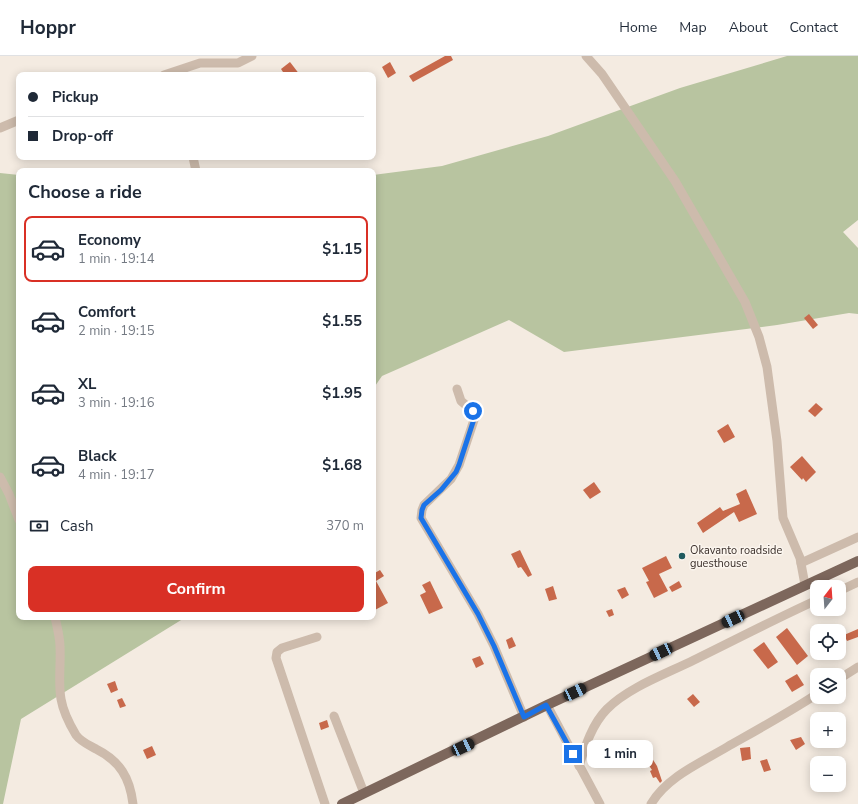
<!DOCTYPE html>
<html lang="en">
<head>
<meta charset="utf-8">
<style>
  body { margin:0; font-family:"Nunito Sans",sans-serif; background:#f6f6f7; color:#1f2937; height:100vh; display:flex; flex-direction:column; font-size:15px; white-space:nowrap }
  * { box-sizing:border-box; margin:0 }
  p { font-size:13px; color:#747a83 }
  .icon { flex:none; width:22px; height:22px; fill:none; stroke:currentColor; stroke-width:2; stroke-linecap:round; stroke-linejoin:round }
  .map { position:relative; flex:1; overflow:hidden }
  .panel { position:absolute; left:16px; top:112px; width:360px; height:452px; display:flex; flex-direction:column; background:#fff; border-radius:8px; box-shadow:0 2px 10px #0003 }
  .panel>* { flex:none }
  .top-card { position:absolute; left:16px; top:16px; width:360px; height:88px; border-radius:8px; box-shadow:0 2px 10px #0003; display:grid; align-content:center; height:88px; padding:0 12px; background:#fff }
  .needle { width:26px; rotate:17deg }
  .tools { position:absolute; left:810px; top:524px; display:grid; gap:8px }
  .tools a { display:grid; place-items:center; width:36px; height:36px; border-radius:8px; background:#fff; box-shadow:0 2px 10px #0003; font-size:20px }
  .end { position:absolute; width:18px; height:18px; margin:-9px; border:5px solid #1a73e8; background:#fff; box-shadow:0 0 0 2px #fff }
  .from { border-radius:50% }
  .bubble { position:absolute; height:28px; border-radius:8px; background:#fff; box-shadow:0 2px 10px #0003; font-size:13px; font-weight:700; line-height:28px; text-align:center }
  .car { position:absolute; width:12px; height:24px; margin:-12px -6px; border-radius:5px; box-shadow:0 0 3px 1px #0007; background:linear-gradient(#222 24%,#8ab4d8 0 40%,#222 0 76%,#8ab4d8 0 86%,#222 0) }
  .top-card b { display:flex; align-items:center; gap:14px; height:38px; font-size:15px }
  .top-card b+b { border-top:1px solid #e0e1e3 }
  .top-card i { width:10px; height:10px; background:#1f2937 }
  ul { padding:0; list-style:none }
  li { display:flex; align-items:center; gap:12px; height:66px; margin:0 8px 6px; padding:0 4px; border:2px solid transparent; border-radius:8px }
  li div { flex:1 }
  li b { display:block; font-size:15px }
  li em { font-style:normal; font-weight:700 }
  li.active { border-color:#d93025 }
  li>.icon { width:36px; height:36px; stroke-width:1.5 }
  h2 { padding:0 12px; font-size:18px; line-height:48px }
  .pay { display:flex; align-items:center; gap:10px; height:44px; padding:0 12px; font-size:15px }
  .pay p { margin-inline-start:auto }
  .action { display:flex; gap:8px; margin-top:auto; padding:8px 12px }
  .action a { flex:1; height:46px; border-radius:8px; background:#d93025; color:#fff; font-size:16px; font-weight:700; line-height:46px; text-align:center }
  header { display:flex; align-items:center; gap:24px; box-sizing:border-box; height:56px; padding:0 20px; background:#fff; border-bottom:1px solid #e0e1e3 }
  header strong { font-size:19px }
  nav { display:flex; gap:22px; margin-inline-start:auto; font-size:14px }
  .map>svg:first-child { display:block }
  .green { fill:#b8c4a0 }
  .building { fill:#c8694b }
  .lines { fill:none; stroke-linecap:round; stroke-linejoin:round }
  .minor { stroke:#cdbbac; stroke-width:9 }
  .major { stroke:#7d675c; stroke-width:10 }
  .route { stroke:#1a73e8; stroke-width:5 }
  .poi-dot { fill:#1f5a5e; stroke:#fbf5ee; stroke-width:1.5 }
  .labels { text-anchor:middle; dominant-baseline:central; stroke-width:3; stroke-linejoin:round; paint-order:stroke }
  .poi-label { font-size:11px; fill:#3b302b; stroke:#fbf5ee; text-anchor:start }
</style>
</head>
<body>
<header>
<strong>Hoppr</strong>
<nav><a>Home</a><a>Map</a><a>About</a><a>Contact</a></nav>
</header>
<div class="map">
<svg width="858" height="748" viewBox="0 0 858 748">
  <rect width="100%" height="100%" fill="#f4ebe1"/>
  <!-- green -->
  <g class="green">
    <path d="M 787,0 L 858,0 L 858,164 L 843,176 L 858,192 L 858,258 L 849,257 L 777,269 L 564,296 L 509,264 L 382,320 L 373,333 L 373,119 L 442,110 L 548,80 L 680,32 Z"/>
    <path d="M 0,117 L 19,119 L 19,561 L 186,561 L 21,663 L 3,748 L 0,748 Z"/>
  </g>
  <!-- building -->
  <g class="building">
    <path d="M 445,0 L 451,0 L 453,4 L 413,26 L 409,20 Z"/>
    <path d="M 290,6 L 300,19 L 285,19 L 281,13 Z"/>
    <path d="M 390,6 L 396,17 L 388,22 L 382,11 Z"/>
    <path d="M 809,258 L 818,269 L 813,273 L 804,262 Z"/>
    <path d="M 816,347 L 823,353 L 815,361 L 808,355 Z"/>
    <path d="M 728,368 L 735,381 L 724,387 L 717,375 Z"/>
    <path d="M 802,400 L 816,416 L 806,426 L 803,422 L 802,424 L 790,411 Z"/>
    <path d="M 594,426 L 601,436 L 590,443 L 583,434 Z"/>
    <path d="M 746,433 L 757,458 L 739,466 L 734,456 L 703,477 L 697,467 L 720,451 L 723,455 L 740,448 L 736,438 Z"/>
    <path d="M 520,494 L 532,519 L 528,521 L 521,511 L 518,512 L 511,498 Z"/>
    <path d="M 666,500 L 672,512 L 659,518 L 668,535 L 654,542 L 646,526 L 649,525 L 642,512 Z"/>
    <path d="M 380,514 L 384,520 L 376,525 L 388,547 L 373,555 L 373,518 Z"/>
    <path d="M 430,525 L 443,552 L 429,558 L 420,539 L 426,536 L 422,529 Z"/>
    <path d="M 679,525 L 682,531 L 672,536 L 669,531 Z"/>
    <path d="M 553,530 L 557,543 L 549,545 L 545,533 Z"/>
    <path d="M 625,531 L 629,539 L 622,543 L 617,534 Z"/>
    <path d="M 612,553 L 614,559 L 609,561 L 606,555 Z"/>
    <path d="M 787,572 L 808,600 L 797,609 L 776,581 Z"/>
    <path d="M 858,573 L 858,581 L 847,585 L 844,579 Z"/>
    <path d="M 512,581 L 516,590 L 509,593 L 506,584 Z"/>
    <path d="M 764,586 L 778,606 L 768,613 L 753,594 Z"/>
    <path d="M 480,600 L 484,608 L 476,612 L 472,603 Z"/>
    <path d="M 797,618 L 804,629 L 792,636 L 785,625 Z"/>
    <path d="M 115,625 L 118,634 L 111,637 L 107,628 Z"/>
    <path d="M 693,638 L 700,646 L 694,651 L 687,643 Z"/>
    <path d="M 122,642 L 126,650 L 120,652 L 117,644 Z"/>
    <path d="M 327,664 L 329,671 L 321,674 L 319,667 Z"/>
    <path d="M 801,681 L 805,688 L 796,694 L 790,684 Z"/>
    <path d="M 152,690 L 156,699 L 147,703 L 143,694 Z"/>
    <path d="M 750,691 L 751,703 L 742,705 L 740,692 Z"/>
    <path d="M 648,696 L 657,710 L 662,725 L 660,727 L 656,721 L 653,722 L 650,715 L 652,714 L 642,699 Z"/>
    <path d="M 767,703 L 771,714 L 764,716 L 760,705 Z"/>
  </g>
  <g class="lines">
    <!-- minor -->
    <g class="minor">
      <path d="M 586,0 L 602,18 L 675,125 L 745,246 L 759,281 L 767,311 L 777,385 L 783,462 L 800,502 L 805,529"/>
      <path d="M 164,19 L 200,7 L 238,7 L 252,0"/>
      <path d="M 0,72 L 19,64"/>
      <path d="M 193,101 L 196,115"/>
      <path d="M 457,333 L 461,345 L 473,355 L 475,361 L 459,409 L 451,423 L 424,449 L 422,454 L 421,462 L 478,558 L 494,590 L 524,661"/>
      <path d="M 0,421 L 9,438 L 19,464"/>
      <path d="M 801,507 L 858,481"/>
      <path d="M 839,535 L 858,526"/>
      <path d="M 55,561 C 57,571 60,581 60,591 C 61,608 58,626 61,643 C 63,655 70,669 76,679 C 81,686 89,689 96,693 C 120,705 130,722 133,748"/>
      <path d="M 317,581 L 282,592 L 277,596 L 276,602 L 325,748"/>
      <path d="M 839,623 L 858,611"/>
      <path d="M 547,649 L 600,748"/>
      <path d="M 334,660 L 364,737"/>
      <path d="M 579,710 C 585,691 592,668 607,653 C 629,631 666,618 694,604 C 735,584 775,563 817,544"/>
      <path d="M 651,748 C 667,721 700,707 727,691 C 757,674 788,657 817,638"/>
    </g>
    <!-- major -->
    <path class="major" d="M 342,748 L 547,649 L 858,505"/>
  </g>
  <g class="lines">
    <!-- route -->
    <path class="route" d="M 473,355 L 475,360 L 459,409 L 456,416 L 441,434 L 424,449 L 422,454 L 421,462 L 478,558 L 494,590 L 524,661 L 546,649 L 573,698"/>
  </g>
  <!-- markers -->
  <circle class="poi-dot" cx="682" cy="500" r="4"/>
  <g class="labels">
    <!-- poi labels -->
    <g class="poi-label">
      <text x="690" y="494">Okavanto roadside<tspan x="690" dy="13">guesthouse</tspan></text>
    </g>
  </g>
</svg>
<div class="tools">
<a><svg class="needle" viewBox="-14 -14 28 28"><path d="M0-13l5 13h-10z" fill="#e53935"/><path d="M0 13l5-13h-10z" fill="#747a83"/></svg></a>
<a><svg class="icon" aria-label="locate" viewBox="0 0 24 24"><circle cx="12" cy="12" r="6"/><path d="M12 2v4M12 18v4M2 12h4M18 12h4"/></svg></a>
<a><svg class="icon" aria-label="layers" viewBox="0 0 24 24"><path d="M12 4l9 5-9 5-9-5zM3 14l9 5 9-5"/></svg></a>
<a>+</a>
<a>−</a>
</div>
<i class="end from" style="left:473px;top:355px"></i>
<i class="end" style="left:573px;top:698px"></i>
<div class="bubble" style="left:587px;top:684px;width:66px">1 min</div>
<i class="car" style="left:733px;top:563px;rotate:245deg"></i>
<i class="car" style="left:661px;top:596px;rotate:245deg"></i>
<i class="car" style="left:575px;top:636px;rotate:65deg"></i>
<i class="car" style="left:463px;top:691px;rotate:65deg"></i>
<div class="top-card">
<b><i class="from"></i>Pickup</b>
<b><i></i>Drop-off</b>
</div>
<section class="panel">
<h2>Choose a ride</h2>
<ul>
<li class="active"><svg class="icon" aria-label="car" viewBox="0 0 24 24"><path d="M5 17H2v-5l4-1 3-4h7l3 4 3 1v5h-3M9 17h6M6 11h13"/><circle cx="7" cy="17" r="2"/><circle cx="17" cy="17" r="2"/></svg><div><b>Economy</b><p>1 min · 19:14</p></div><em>$1.15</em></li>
<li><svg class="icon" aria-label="car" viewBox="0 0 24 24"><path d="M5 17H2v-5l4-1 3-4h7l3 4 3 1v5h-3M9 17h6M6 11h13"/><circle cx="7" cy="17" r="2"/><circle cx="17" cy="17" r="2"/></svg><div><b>Comfort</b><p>2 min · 19:15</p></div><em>$1.55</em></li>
<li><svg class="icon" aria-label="car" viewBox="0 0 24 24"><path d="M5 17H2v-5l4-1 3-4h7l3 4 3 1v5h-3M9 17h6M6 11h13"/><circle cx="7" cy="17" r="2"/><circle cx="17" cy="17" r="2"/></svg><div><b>XL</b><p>3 min · 19:16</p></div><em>$1.95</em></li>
<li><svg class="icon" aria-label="car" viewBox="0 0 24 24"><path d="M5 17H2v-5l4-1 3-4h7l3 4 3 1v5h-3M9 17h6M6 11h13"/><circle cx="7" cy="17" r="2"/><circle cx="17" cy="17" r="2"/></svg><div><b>Black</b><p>4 min · 19:17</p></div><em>$1.68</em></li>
</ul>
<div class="pay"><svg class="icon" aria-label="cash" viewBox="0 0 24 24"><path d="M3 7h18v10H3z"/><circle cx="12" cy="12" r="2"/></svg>Cash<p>370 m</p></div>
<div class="action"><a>Confirm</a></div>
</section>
</div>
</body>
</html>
